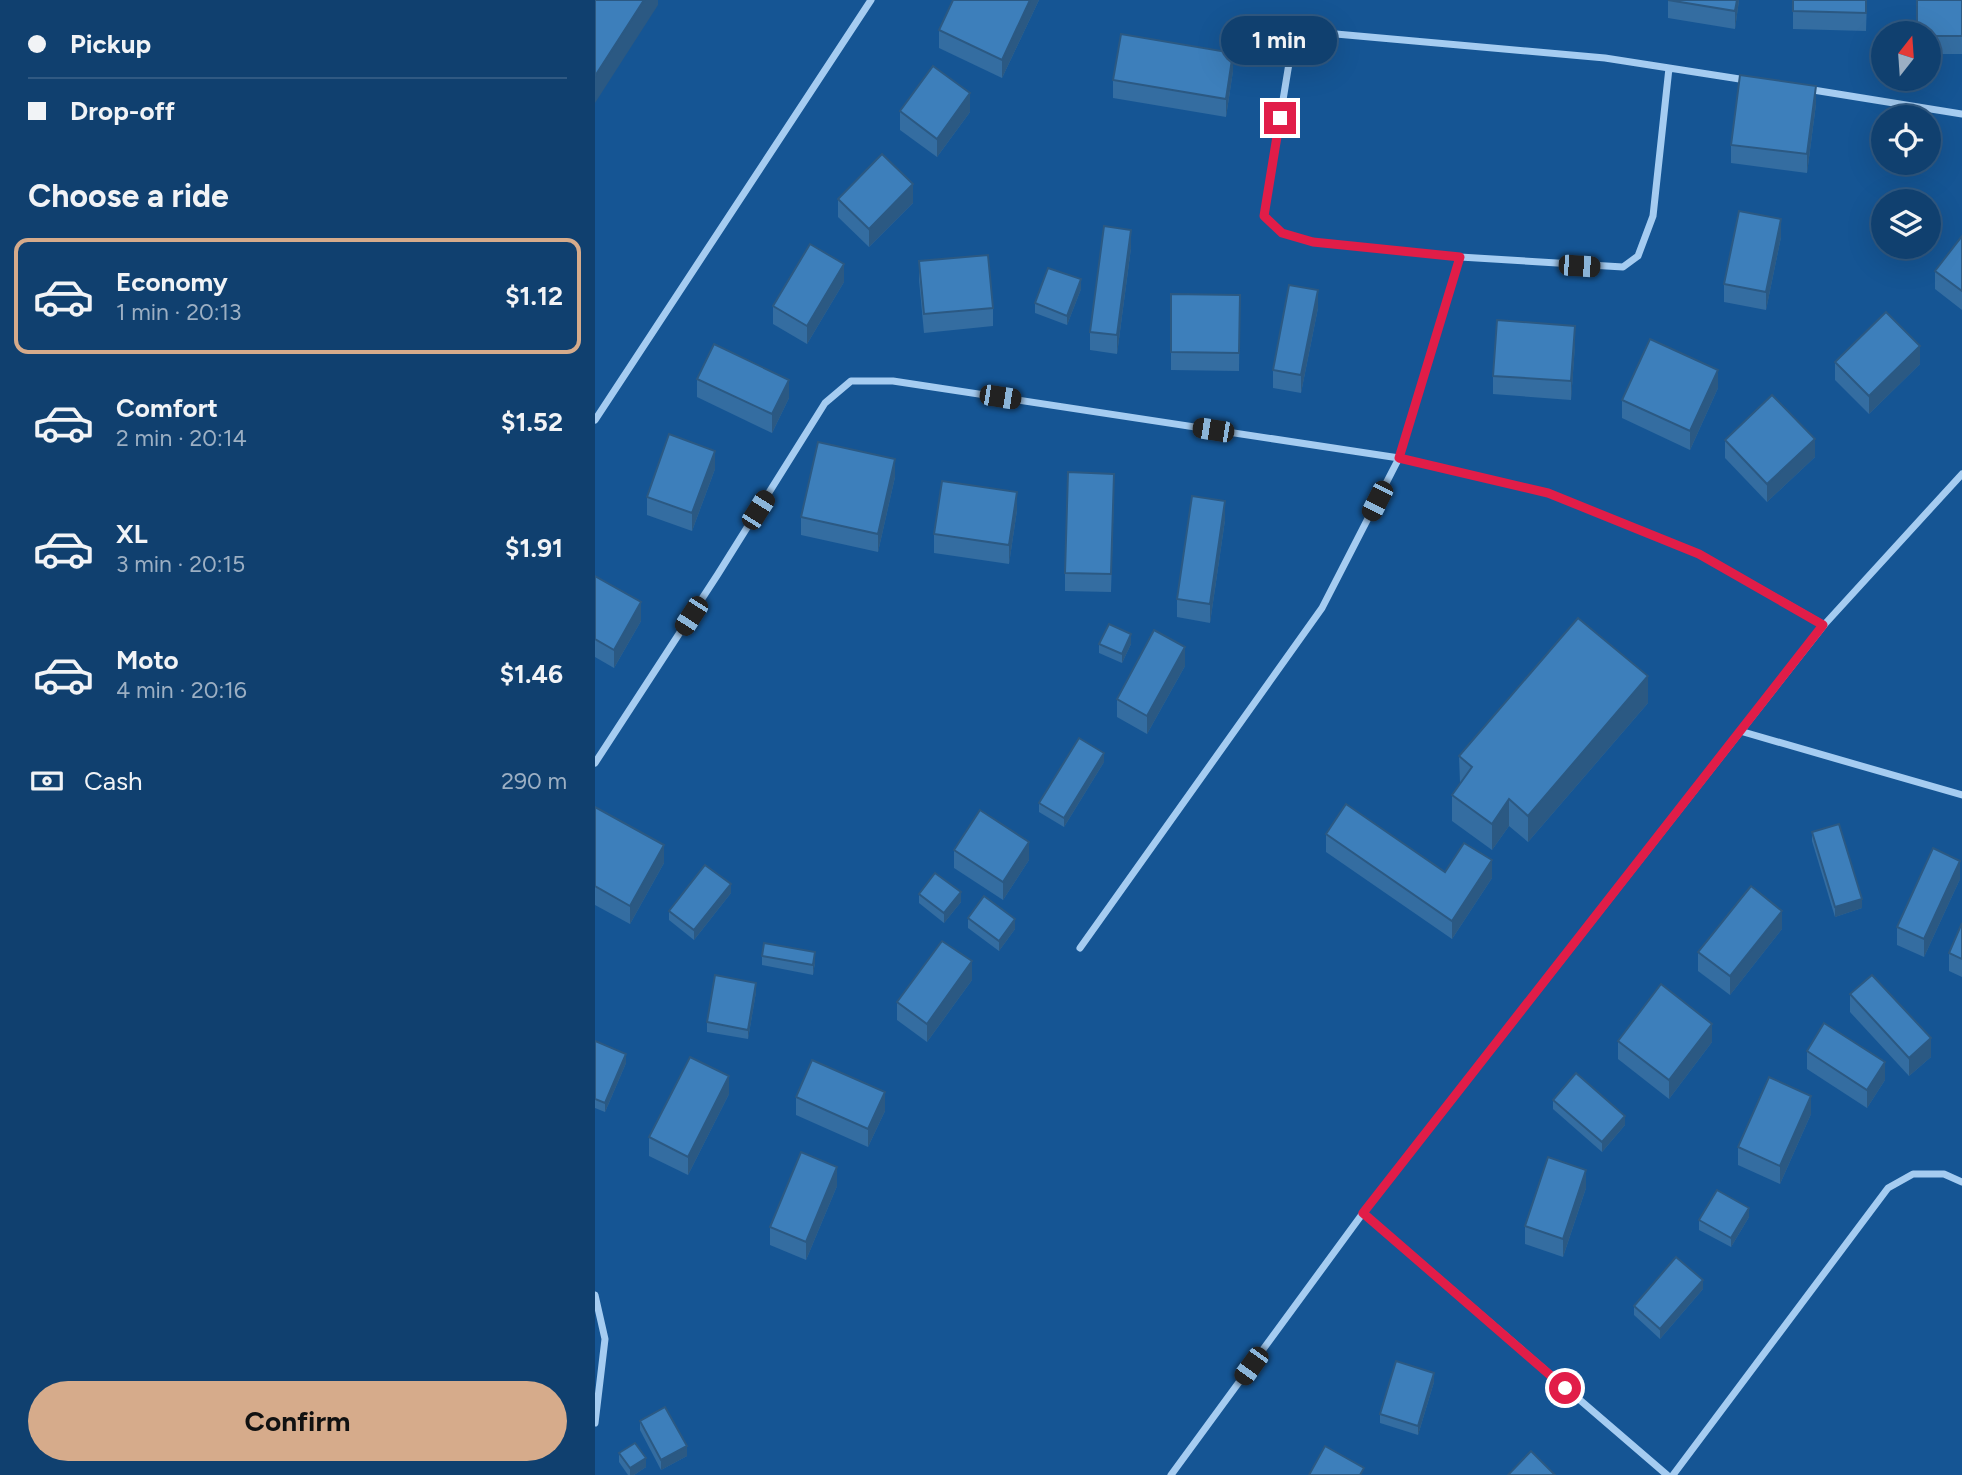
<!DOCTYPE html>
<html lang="en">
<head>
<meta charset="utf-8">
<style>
  body { margin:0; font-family:Figtree,sans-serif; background:#1e4b77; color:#f1f3f6; height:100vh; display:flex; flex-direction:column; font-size:26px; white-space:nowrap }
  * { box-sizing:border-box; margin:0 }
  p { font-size:23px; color:#9cafc3 }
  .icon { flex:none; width:38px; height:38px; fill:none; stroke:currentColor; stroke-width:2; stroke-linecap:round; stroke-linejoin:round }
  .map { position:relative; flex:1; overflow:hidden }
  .details { display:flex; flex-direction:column; background:#10406f; width:595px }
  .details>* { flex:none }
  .top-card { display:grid; align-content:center; height:154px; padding:0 28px; background:#10406f }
  .needle { width:46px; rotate:17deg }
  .controls { position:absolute; left:1276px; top:21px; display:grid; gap:14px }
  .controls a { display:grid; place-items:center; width:70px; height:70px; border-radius:50%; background:#10406f; box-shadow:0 7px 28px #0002,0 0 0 2px #305982; font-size:35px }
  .end { position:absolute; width:32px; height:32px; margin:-16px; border:9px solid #e11d48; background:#fff; box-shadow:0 0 0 4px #fff }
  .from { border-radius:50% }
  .bubble { position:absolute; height:49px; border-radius:24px; background:#10406f; box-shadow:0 7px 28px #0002,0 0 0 2px #305982; font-size:23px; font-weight:700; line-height:49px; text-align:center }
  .car { position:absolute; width:21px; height:42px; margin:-21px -10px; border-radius:9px; box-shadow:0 0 5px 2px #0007; background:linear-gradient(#222 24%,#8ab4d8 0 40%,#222 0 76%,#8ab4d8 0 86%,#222 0) }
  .top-card b { display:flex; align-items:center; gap:24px; height:66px; font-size:26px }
  .top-card b+b { border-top:2px solid #305982 }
  .top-card i { width:18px; height:18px; background:#f1f3f6 }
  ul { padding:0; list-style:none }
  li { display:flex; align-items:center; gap:21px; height:116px; margin:0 14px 10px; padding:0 14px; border:4px solid transparent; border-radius:14px }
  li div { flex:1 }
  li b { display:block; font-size:26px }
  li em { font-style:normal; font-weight:700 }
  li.on { border-color:#d6ab8b }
  li>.icon { width:63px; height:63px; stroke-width:1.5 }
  h2 { padding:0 28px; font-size:32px; line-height:84px }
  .pay { display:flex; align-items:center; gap:18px; height:77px; padding:0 28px; font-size:26px }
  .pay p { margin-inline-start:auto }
  .button { display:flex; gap:14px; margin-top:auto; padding:14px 28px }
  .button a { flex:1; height:80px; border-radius:42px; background:#d6ab8b; color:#111; font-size:28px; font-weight:700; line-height:80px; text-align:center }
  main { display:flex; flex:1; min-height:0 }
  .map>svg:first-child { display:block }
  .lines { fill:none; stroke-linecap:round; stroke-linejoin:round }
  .minor { stroke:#a5ccf1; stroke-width:7 }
  .wall { fill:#346da1 }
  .shaded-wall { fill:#2b5983 }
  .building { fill:#3d7fbb; stroke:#2b5983; stroke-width:2 }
  .route { stroke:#e11d48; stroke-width:9 }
</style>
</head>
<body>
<main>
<section class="details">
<div class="top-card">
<b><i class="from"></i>Pickup</b>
<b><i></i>Drop-off</b>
</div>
<h2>Choose a ride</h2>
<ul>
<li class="on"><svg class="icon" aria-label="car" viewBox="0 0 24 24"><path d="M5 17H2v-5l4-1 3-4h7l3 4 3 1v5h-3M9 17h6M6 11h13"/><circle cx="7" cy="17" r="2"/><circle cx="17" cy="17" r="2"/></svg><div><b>Economy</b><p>1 min · 20:13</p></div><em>$1.12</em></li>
<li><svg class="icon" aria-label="car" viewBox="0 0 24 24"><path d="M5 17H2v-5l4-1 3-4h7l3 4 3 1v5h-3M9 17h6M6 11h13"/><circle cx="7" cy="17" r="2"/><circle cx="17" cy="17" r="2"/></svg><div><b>Comfort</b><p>2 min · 20:14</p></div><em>$1.52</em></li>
<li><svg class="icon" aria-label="car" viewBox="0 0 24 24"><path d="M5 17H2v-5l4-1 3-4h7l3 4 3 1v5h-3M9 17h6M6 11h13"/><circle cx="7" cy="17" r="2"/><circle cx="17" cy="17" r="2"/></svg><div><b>XL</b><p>3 min · 20:15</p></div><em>$1.91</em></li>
<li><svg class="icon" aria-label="car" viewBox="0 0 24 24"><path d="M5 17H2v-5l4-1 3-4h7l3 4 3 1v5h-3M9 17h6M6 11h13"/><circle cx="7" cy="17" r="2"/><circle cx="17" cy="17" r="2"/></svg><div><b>Moto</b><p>4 min · 20:16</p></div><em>$1.46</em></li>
</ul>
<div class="pay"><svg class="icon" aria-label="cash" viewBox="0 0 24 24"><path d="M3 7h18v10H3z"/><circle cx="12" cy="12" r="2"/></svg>Cash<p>290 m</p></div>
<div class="button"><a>Confirm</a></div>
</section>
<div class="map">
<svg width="1367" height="1475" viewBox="0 0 1367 1475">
  <rect width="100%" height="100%" fill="#155594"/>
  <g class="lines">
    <!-- minor -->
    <g class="minor">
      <path d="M 1074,68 L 1058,216 L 1043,256 L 1028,267 L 865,257 L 717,242 L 687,233 L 669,216 L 697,45 L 741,34 L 1010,58 L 1151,80"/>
      <path d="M 1212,89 L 1367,114"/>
      <path d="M 0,420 L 276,0"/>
      <path d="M 1145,731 L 1367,795"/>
      <path d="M 0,763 L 123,574 L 230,403 L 256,381 L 298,381 L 804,458 L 953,493 L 1104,554 L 1229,625"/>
      <path d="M 485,948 L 727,608 L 804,458 L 865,257"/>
      <path d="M 768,1213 L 1072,1475"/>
      <path d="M 0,1295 L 10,1339 L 0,1423"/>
      <path d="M 576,1475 L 768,1213 L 1229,625 L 1367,474"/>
      <path d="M 1078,1475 L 1293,1188 L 1318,1174 L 1349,1174 L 1367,1182"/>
    </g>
  </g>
  <!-- wall -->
  <g class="wall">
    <path d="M 358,0 L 444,0 L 407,78 L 344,48 L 344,30 Z"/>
    <path d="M 1073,0 L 1144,0 L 1140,29 L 1073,18 Z"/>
    <path d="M 1198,0 L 1272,0 L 1271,31 L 1198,29 Z"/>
    <path d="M 1367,0 L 1367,54 L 1334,54 L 1334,33 Z"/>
    <path d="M 638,71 L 631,117 L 518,98 L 518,80 Z"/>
    <path d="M 1221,104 L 1212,173 L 1136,163 L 1136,145 Z"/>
    <path d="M 305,111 L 375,112 L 342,157 L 305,130 Z"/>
    <path d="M 243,199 L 318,203 L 274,247 L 243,217 Z"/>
    <path d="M 1367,236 L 1367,310 L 1340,289 L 1340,271 Z"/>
    <path d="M 1186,237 L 1171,310 L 1129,302 L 1129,284 Z"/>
    <path d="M 536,248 L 522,354 L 495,350 L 495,332 Z"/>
    <path d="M 324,261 L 398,308 L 398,326 L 329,333 L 324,280 Z"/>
    <path d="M 249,282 L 212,344 L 178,324 L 178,306 Z"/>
    <path d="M 486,289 L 472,325 L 440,313 L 440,303 Z"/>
    <path d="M 576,294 L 645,295 L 644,371 L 576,370 Z"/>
    <path d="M 723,308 L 706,393 L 678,388 L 678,370 Z"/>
    <path d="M 980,345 L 976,400 L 898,394 L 898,376 Z"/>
    <path d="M 1240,362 L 1325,364 L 1274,414 L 1240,380 Z"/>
    <path d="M 102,379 L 194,398 L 177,433 L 102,397 Z"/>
    <path d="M 1123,388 L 1095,450 L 1027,418 L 1027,400 Z"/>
    <path d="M 1130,440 L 1220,457 L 1172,502 L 1130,458 Z"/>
    <path d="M 120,469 L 97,531 L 52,515 L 52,497 Z"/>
    <path d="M 300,477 L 283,552 L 206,535 L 206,517 Z"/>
    <path d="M 519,492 L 516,592 L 470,591 L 470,573 Z"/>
    <path d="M 422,510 L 414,564 L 339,553 L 339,534 Z"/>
    <path d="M 630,520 L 615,623 L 582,617 L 582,599 Z"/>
    <path d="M 0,576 L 46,621 L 19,668 L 0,657 Z"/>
    <path d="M 504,644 L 536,644 L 527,663 L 504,653 Z"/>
    <path d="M 590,666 L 552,734 L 522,717 L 522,699 Z"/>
    <path d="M 1053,703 L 933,842 L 914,826 L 897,850 L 857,821 L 857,795 L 865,783 L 864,756 Z"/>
    <path d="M 509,762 L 469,827 L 444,812 L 444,803 Z"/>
    <path d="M 0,807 L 69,863 L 35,924 L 0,905 Z"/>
    <path d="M 1217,832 L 1267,908 L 1240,917 L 1217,841 Z"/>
    <path d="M 731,834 L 850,872 L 897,878 L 857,939 L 731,852 Z"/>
    <path d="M 359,850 L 434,860 L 408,900 L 359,868 Z"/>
    <path d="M 1365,879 L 1329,957 L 1302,945 L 1302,927 Z"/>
    <path d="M 136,893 L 99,940 L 74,920 L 74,911 Z"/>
    <path d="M 324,894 L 366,902 L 349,923 L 324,903 Z"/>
    <path d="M 373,918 L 420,929 L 404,951 L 373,928 Z"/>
    <path d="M 1367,923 L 1367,977 L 1354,971 L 1354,953 Z"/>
    <path d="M 1187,929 L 1135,995 L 1103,971 L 1103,952 Z"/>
    <path d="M 167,956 L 220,962 L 218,975 L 167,965 Z"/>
    <path d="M 377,980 L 332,1042 L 302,1020 L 302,1002 Z"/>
    <path d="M 161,992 L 153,1039 L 112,1032 L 112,1022 Z"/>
    <path d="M 1255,994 L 1336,1057 L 1314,1076 L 1255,1012 Z"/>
    <path d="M 0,1041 L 31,1063 L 10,1112 L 0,1108 Z"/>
    <path d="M 1023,1041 L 1117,1042 L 1074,1099 L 1023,1059 Z"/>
    <path d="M 1212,1051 L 1290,1080 L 1272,1108 L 1212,1069 Z"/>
    <path d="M 134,1094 L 93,1175 L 54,1156 L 54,1137 Z"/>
    <path d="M 201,1097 L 290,1111 L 273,1147 L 201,1115 Z"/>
    <path d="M 958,1100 L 1030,1125 L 1007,1152 L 958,1109 Z"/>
    <path d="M 1216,1114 L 1185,1184 L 1143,1165 L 1143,1147 Z"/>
    <path d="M 242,1186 L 211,1260 L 175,1245 L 175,1227 Z"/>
    <path d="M 991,1188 L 968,1257 L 930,1244 L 930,1226 Z"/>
    <path d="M 1154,1217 L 1136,1247 L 1104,1230 L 1104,1220 Z"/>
    <path d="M 1108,1289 L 1065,1339 L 1039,1315 L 1039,1306 Z"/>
    <path d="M 839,1382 L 823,1435 L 785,1423 L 785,1414 Z"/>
    <path d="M 45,1421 L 92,1456 L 66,1470 L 45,1430 Z"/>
    <path d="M 24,1453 L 51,1467 L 39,1475 L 33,1475 L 24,1462 Z"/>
  </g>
  <!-- shaded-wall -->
  <g class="shaded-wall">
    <path d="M 49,0 L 63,0 L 63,5 L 0,103 L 0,76 Z"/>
    <path d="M 435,0 L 444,0 L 407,78 L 407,60 Z"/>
    <path d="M 1142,0 L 1144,0 L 1140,29 L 1140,11 Z"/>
    <path d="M 638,53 L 638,71 L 631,117 L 631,99 Z"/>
    <path d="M 1221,86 L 1221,104 L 1212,173 L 1212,154 Z"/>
    <path d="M 375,93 L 375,112 L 342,157 L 342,139 Z"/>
    <path d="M 318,184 L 318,203 L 274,247 L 274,229 Z"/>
    <path d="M 1186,219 L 1186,237 L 1171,310 L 1171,292 Z"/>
    <path d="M 536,230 L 536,248 L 522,354 L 522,335 Z"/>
    <path d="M 249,264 L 249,282 L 212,344 L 212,326 Z"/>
    <path d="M 486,279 L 486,289 L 472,325 L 472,316 Z"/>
    <path d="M 723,290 L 723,308 L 706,393 L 706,375 Z"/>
    <path d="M 980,326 L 980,345 L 976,400 L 976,381 Z"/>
    <path d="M 1325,346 L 1325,364 L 1274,414 L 1274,396 Z"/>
    <path d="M 1123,370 L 1123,388 L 1095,450 L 1095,431 Z"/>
    <path d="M 194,380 L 194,398 L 177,433 L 177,414 Z"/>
    <path d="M 1220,439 L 1220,457 L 1172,502 L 1172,484 Z"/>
    <path d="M 120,451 L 120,469 L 97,531 L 97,513 Z"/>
    <path d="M 300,459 L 300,477 L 283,552 L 283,534 Z"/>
    <path d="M 422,492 L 422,510 L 414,564 L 414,545 Z"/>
    <path d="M 630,501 L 630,520 L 615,623 L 615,604 Z"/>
    <path d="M 46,602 L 46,621 L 19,668 L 19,650 Z"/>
    <path d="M 536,634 L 536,644 L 527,663 L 527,654 Z"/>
    <path d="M 590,647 L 590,666 L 552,734 L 552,716 Z"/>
    <path d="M 1053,676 L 1053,703 L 933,842 L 933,816 Z"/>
    <path d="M 509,753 L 509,762 L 469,827 L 469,818 Z"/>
    <path d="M 914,799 L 914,826 L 897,850 L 897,824 Z"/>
    <path d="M 434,842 L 434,860 L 408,900 L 408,882 Z"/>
    <path d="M 69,845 L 69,863 L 35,924 L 35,906 Z"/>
    <path d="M 897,860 L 897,878 L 857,939 L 857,921 Z"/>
    <path d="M 1365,861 L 1365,879 L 1329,957 L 1329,939 Z"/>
    <path d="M 136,884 L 136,893 L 99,940 L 99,930 Z"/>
    <path d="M 366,892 L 366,902 L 349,923 L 349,913 Z"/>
    <path d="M 1267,899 L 1267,908 L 1240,917 L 1240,907 Z"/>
    <path d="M 1187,911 L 1187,929 L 1135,995 L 1135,976 Z"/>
    <path d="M 420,919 L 420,929 L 404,951 L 404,941 Z"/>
    <path d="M 220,952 L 220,962 L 218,975 L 218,965 Z"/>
    <path d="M 377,961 L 377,980 L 332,1042 L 332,1024 Z"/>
    <path d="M 161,983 L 161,992 L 153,1039 L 153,1030 Z"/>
    <path d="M 1117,1024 L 1117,1042 L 1074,1099 L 1074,1080 Z"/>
    <path d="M 1336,1038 L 1336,1057 L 1314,1076 L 1314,1058 Z"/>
    <path d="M 31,1054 L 31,1063 L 10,1112 L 10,1103 Z"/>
    <path d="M 1290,1062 L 1290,1080 L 1272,1108 L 1272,1090 Z"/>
    <path d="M 134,1076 L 134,1094 L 93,1175 L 93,1157 Z"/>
    <path d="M 290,1092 L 290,1111 L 273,1147 L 273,1129 Z"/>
    <path d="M 1216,1096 L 1216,1114 L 1185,1184 L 1185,1166 Z"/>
    <path d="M 1030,1116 L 1030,1125 L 1007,1152 L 1007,1142 Z"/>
    <path d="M 242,1167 L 242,1186 L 211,1260 L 211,1242 Z"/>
    <path d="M 991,1170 L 991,1188 L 968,1257 L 968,1239 Z"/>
    <path d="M 1154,1208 L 1154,1217 L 1136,1247 L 1136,1238 Z"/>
    <path d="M 1108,1280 L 1108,1289 L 1065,1339 L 1065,1329 Z"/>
    <path d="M 839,1373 L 839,1382 L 823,1435 L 823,1426 Z"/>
    <path d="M 92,1446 L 92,1456 L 66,1470 L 66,1460 Z"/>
    <path d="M 51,1458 L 51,1467 L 39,1475 L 35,1475 L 35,1468 Z"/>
  </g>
  <!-- building -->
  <g class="building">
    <path d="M 0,0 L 49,0 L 0,76 Z"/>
    <path d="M 358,0 L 435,0 L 407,60 L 344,30 Z"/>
    <path d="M 1073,0 L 1142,0 L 1140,11 Z"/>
    <path d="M 1198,0 L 1271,0 L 1271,13 L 1198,11 Z"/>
    <path d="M 1322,0 L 1367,0 L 1367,36 L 1334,36 L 1334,33 L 1322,33 Z"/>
    <path d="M 526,34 L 638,53 L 631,99 L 518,80 Z"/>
    <path d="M 338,66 L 375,93 L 342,139 L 305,111 Z"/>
    <path d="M 1145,75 L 1221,86 L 1212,154 L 1136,145 Z"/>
    <path d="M 287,154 L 318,184 L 274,229 L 243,199 Z"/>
    <path d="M 1144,211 L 1186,219 L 1171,292 L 1129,284 Z"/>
    <path d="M 509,226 L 536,230 L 522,335 L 495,332 Z"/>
    <path d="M 1367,236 L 1367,291 L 1340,271 Z"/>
    <path d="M 215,244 L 249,264 L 212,326 L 178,306 Z"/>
    <path d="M 393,255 L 398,308 L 329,314 L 324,261 Z"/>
    <path d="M 453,268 L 486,279 L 472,316 L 440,303 Z"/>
    <path d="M 694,285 L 723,290 L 706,375 L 678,370 Z"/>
    <path d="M 576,294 L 645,295 L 644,353 L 576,352 Z"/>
    <path d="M 1291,312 L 1325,346 L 1274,396 L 1240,362 Z"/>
    <path d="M 902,320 L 980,326 L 976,381 L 898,376 Z"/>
    <path d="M 1055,339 L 1123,370 L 1095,431 L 1027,400 Z"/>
    <path d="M 119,344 L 194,380 L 177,414 L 102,379 Z"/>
    <path d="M 1177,395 L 1220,439 L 1172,484 L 1130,440 Z"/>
    <path d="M 74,434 L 120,451 L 97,513 L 52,497 Z"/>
    <path d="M 223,442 L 300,459 L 283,534 L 206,517 Z"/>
    <path d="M 473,472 L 519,474 L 516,574 L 470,573 Z"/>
    <path d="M 347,481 L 422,492 L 414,545 L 339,534 Z"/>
    <path d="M 597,496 L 630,501 L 615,604 L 582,599 Z"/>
    <path d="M 0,576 L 46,602 L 19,650 L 0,639 Z"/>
    <path d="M 983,618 L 1053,676 L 933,816 L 914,799 L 897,824 L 857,795 L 877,767 L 864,756 Z"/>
    <path d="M 514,624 L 536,634 L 527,654 L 504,644 Z"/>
    <path d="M 559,630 L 590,647 L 552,716 L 522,699 Z"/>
    <path d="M 484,738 L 509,753 L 469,818 L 444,803 Z"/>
    <path d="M 751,804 L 850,872 L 869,843 L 897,860 L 857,921 L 731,834 Z"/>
    <path d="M 0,807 L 69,845 L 35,906 L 0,886 Z"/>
    <path d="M 385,810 L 434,842 L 408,882 L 359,850 Z"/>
    <path d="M 1244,824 L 1267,899 L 1240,907 L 1217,832 Z"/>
    <path d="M 1338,848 L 1365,861 L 1329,939 L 1302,927 Z"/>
    <path d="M 110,865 L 136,884 L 99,930 L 74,911 Z"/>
    <path d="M 340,873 L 366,892 L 349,913 L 324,894 Z"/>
    <path d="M 1156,886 L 1187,911 L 1135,976 L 1103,952 Z"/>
    <path d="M 389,896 L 420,919 L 404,941 L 373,918 Z"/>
    <path d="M 1367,923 L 1367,959 L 1354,953 Z"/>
    <path d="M 347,941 L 377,961 L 332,1024 L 302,1002 Z"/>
    <path d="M 169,943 L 220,952 L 218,965 L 167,956 Z"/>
    <path d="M 120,975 L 161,983 L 153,1030 L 112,1022 Z"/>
    <path d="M 1277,975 L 1336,1038 L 1314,1058 L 1255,994 Z"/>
    <path d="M 1066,984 L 1117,1024 L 1074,1080 L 1023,1041 Z"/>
    <path d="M 1229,1023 L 1290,1062 L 1272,1090 L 1212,1051 Z"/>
    <path d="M 0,1041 L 31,1054 L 10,1103 L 0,1099 Z"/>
    <path d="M 95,1057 L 134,1076 L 93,1157 L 54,1137 Z"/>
    <path d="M 217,1060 L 290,1092 L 273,1129 L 201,1097 Z"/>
    <path d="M 981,1073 L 1030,1116 L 1007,1142 L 958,1100 Z"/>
    <path d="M 1174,1077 L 1216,1096 L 1185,1166 L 1143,1147 Z"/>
    <path d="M 206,1152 L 242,1167 L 211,1242 L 175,1227 Z"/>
    <path d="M 953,1157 L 991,1170 L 968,1239 L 930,1226 Z"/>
    <path d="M 1122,1190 L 1154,1208 L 1136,1238 L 1104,1220 Z"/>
    <path d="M 1081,1257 L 1108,1280 L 1065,1329 L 1039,1306 Z"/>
    <path d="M 801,1361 L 839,1373 L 823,1426 L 785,1414 Z"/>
    <path d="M 70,1407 L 92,1446 L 66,1460 L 45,1421 Z"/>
    <path d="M 40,1443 L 51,1458 L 35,1468 L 24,1453 Z"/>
    <path d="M 730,1446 L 769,1468 L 765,1475 L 714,1475 Z"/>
    <path d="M 936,1451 L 960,1475 L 913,1475 Z"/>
  </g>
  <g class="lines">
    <!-- route -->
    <path class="route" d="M 685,118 L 669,216 L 687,233 L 718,242 L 865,257 L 804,458 L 953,493 L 1104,554 L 1228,625 L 768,1213 L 970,1388"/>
  </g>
</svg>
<div class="controls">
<a><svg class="needle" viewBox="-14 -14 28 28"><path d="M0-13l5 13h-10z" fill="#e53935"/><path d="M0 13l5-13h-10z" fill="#9cafc3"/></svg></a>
<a><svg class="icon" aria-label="locate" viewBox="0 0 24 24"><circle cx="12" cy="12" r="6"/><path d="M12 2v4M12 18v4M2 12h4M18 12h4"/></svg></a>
<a><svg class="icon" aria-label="layers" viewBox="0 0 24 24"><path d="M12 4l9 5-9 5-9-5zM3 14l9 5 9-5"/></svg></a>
</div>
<i class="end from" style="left:970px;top:1388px"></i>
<i class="end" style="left:685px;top:118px"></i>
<div class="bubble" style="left:626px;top:16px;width:116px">1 min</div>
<i class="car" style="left:984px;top:266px;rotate:94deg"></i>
<i class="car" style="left:405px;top:397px;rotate:99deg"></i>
<i class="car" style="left:618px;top:430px;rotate:279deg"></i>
<i class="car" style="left:782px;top:501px;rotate:207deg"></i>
<i class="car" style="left:163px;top:510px;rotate:32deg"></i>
<i class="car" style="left:96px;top:616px;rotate:213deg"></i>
<i class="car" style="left:656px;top:1366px;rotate:216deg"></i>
</div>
</main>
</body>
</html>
